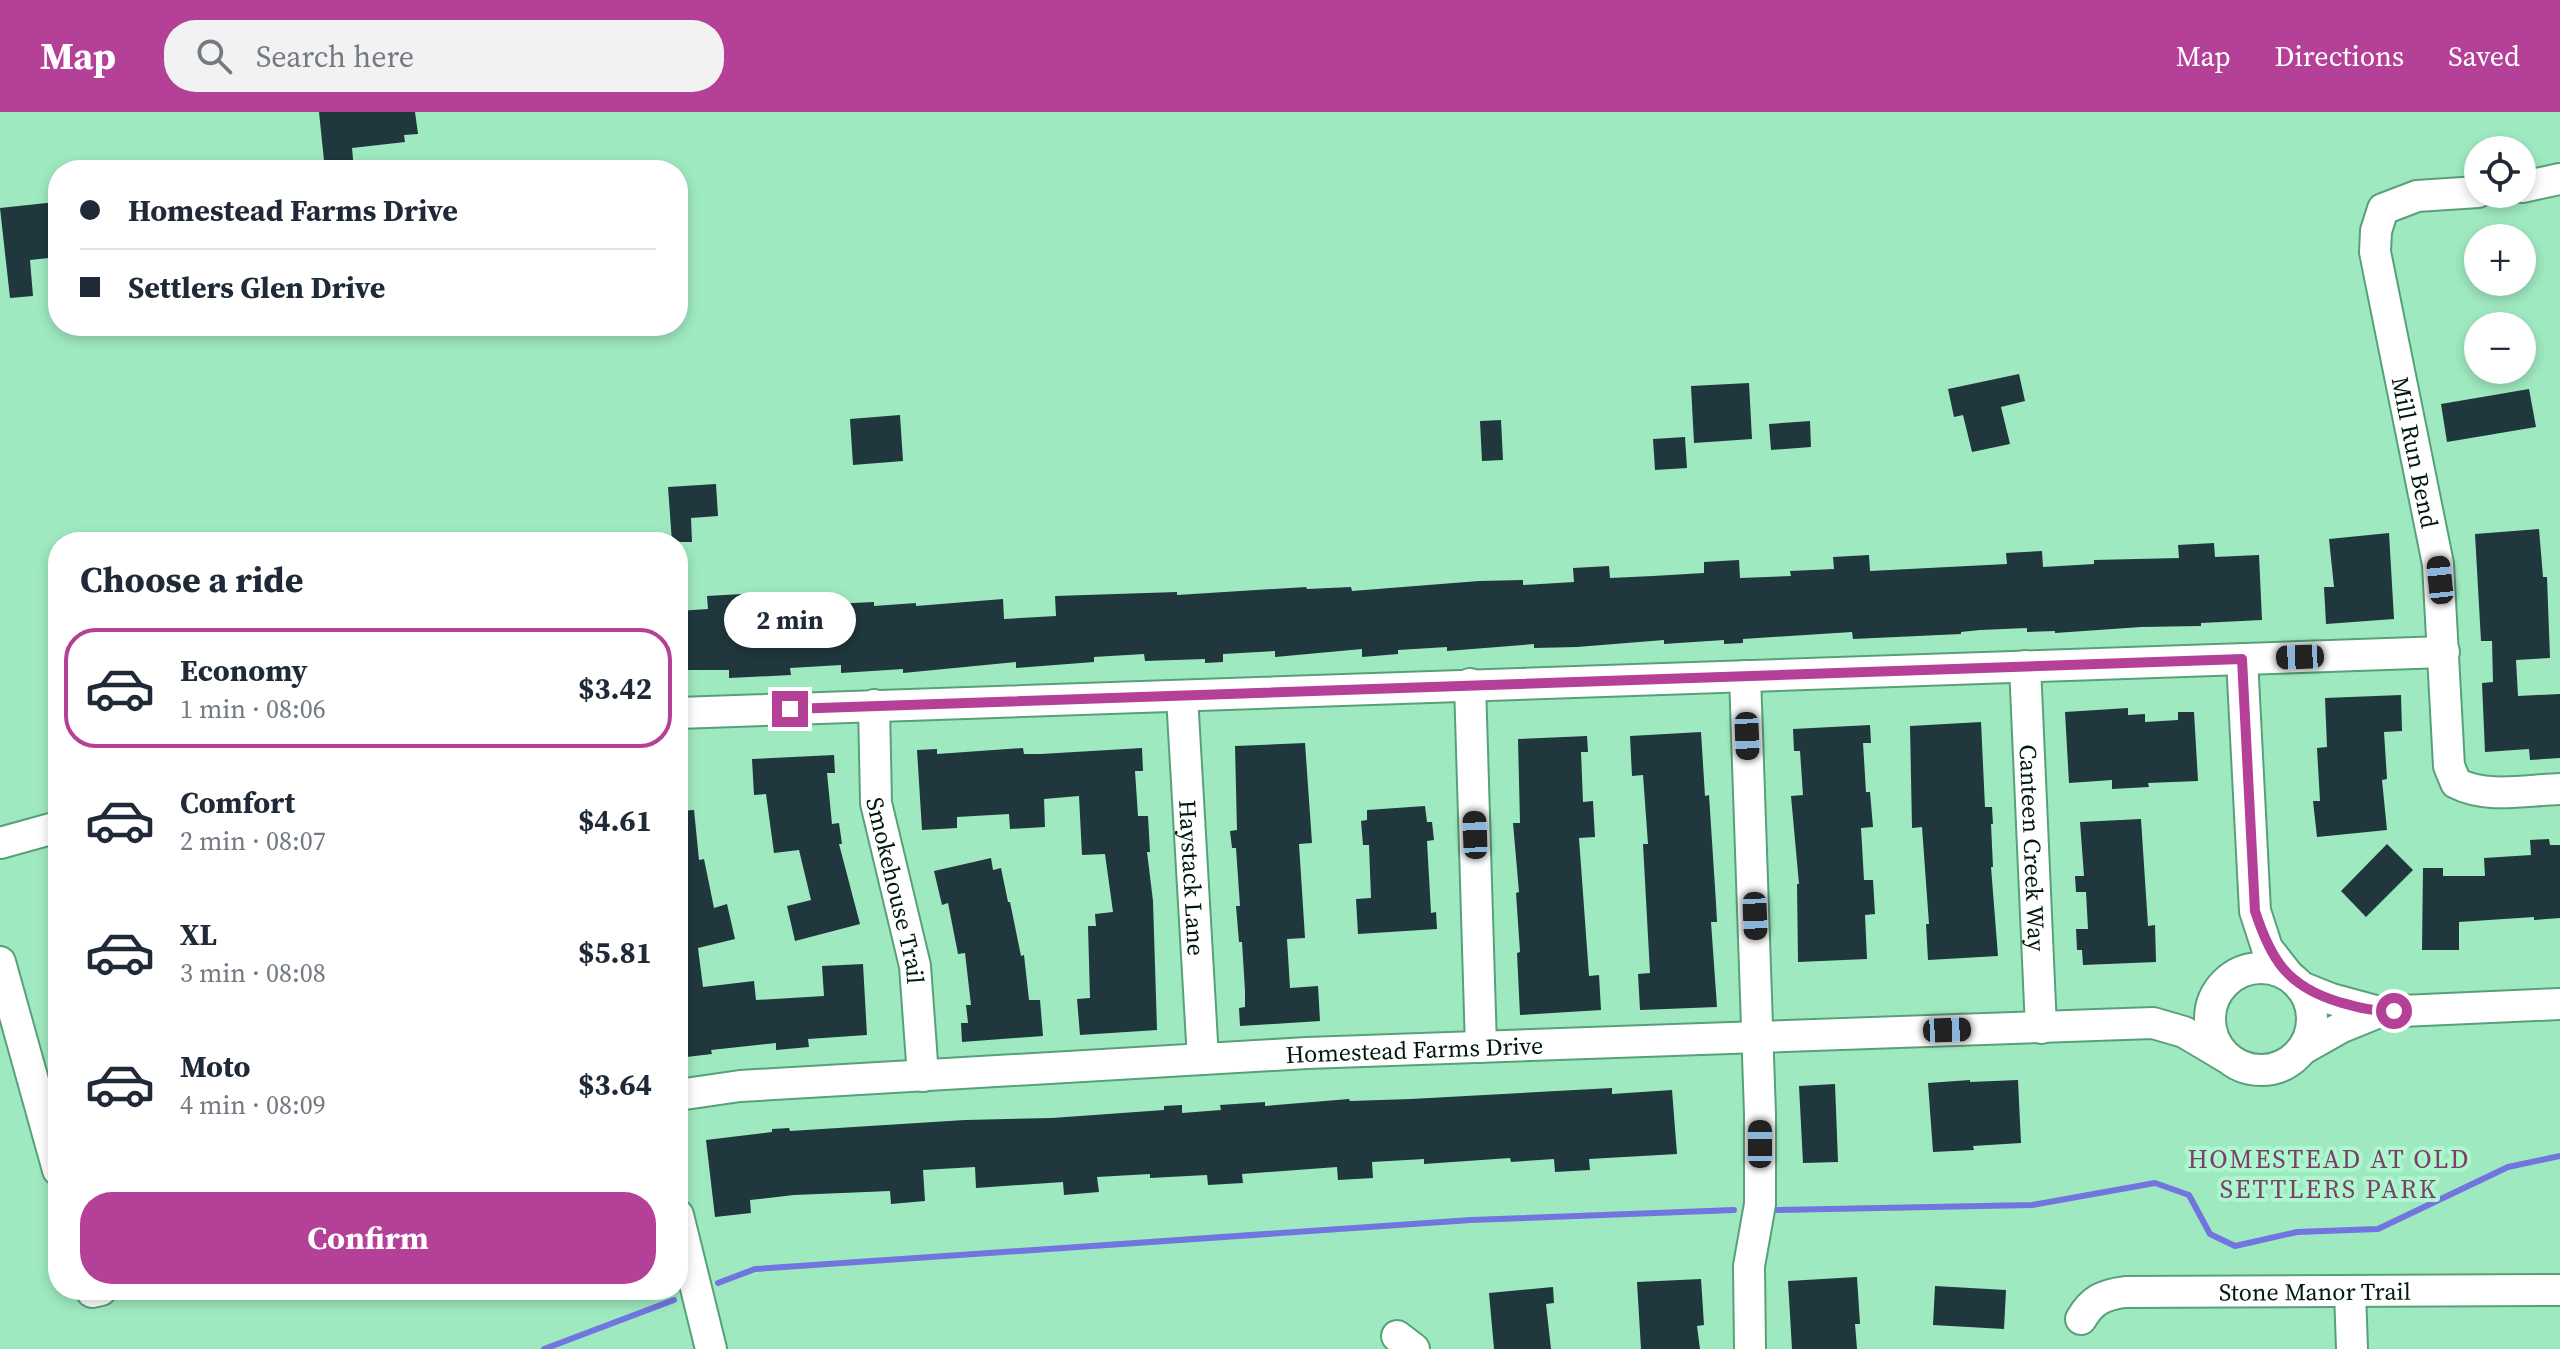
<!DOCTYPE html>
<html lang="en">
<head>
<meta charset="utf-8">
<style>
  body { margin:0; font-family:"Source Serif 4",serif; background:#f2f2f3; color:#1f2937; height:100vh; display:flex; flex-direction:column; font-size:30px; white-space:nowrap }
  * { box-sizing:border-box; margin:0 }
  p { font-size:26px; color:#747a83 }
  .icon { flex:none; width:44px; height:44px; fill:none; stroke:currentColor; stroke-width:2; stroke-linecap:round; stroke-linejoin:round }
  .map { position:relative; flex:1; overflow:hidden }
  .details { position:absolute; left:48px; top:420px; width:640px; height:768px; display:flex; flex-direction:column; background:#fff; border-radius:32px; box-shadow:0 4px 12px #0003 }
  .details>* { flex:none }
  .top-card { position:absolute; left:48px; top:48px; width:640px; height:176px; border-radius:32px; box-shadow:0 4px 12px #0003; display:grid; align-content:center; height:176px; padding:0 32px; background:#fff }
  .buttons { position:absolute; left:2464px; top:24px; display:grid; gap:16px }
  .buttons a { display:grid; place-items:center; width:72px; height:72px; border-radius:50%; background:#fff; box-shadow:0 4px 12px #0003; font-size:40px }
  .end { position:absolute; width:36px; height:36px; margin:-18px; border:10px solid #b54097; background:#fff; box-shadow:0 0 0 4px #fff }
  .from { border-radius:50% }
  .bubble { position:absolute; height:56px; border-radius:28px; background:#fff; box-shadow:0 4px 12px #0003; font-size:26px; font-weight:700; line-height:56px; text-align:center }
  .car { position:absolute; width:24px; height:48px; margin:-24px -12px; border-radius:10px; box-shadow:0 0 6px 2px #0007; background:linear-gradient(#222 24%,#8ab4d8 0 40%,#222 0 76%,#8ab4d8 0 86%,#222 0) }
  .top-card b { display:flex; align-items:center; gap:28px; height:76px; font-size:30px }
  .top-card b+b { border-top:2px solid #e0e1e3 }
  .top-card i { width:20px; height:20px; background:#1f2937 }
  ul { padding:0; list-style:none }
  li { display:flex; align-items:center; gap:24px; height:120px; margin:0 16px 12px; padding:0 16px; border:4px solid transparent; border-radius:32px }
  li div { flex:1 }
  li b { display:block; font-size:30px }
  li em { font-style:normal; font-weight:700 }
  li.current { border-color:#b54097 }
  li>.icon { width:72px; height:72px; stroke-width:1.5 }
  h2 { padding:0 32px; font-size:36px; line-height:96px }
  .primary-button { display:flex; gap:16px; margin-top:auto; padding:16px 32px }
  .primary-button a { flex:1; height:92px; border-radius:32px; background:#b54097; color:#fff; font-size:32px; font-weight:700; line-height:92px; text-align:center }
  header { display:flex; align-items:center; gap:48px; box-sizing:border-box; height:112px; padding:0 40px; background:#b54097; color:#fff }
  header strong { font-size:38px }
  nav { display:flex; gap:44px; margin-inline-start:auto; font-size:28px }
  .search { width:560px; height:72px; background:#f2f2f3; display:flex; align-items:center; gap:20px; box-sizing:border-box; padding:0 28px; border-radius:32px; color:#747a83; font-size:30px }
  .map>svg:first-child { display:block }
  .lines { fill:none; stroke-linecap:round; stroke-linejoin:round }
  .stream { stroke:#7275df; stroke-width:6 }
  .building { fill:#20373e }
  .minor-casing { stroke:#58a07a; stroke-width:34 }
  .minor { stroke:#fff; stroke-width:30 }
  .route { stroke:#b54097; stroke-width:10 }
  .labels { text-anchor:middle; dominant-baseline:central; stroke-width:8; stroke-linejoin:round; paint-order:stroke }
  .street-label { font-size:24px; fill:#001a0c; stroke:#acf7cd }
  .neighbourhood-label { font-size:26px; letter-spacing:2px; fill:#7b3f6a; stroke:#acf7cd }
</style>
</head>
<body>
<header>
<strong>Map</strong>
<div class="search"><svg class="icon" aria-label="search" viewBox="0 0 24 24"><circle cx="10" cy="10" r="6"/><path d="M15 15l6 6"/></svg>Search here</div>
<nav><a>Map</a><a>Directions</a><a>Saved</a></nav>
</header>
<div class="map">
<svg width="2560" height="1237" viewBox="0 0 2560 1237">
  <rect width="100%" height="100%" fill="#9fe9c0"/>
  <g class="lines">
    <!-- stream -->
    <g class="stream">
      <path d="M 1777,1098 L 2032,1093 L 2155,1071 L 2189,1083 L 2210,1122 L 2235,1134 L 2297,1120 L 2378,1117 L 2508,1055 L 2560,1044"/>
      <path d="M 718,1171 L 755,1157 L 1471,1108 L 1734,1098"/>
      <path d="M 544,1237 L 674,1188"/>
    </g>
  </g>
  <!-- building -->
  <g class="building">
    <path d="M 319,0 L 415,0 L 418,22 L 404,23 L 405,30 L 352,36 L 354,58 L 325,58 Z"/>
    <path d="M 56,90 L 58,145 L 30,148 L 33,184 L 10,186 L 0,96 Z"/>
    <path d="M 2019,262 L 2025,289 L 2001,295 L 2010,332 L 1972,340 L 1963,303 L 1954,305 L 1948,277 Z"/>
    <path d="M 1749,271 L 1752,327 L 1694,331 L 1691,274 Z"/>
    <path d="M 2529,277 L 2536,315 L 2447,330 L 2441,292 Z"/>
    <path d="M 900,303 L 903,349 L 853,353 L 850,307 Z"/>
    <path d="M 1501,308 L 1503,348 L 1482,349 L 1480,309 Z"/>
    <path d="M 1810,309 L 1811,335 L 1771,338 L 1769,312 Z"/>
    <path d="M 1685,325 L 1687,356 L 1655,358 L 1653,327 Z"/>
    <path d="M 716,372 L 718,404 L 691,406 L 692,430 L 672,430 L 668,375 Z"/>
    <path d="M 2539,417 L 2543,465 L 2547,465 L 2550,546 L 2516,548 L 2518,584 L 2560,582 L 2560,646 L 2530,648 L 2529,637 L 2485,640 L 2482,571 L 2493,570 L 2492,529 L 2481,529 L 2475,422 Z"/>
    <path d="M 2389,421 L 2394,507 L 2326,512 L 2324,475 L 2334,475 L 2329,427 Z"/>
    <path d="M 2214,431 L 2215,445 L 2259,443 L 2262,508 L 2201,511 L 2201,514 L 2141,515 L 2055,521 L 2055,519 L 2027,520 L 2027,516 L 1980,518 L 1961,520 L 1961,522 L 1853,527 L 1852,520 L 1743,527 L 1743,531 L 1724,532 L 1724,528 L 1664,532 L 1664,528 L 1577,535 L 1534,536 L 1534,532 L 1447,539 L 1447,535 L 1398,538 L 1398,542 L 1362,545 L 1362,537 L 1275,545 L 1275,539 L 1223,542 L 1223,550 L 1205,551 L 1205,547 L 1145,549 L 1144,542 L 1094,545 L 1094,550 L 1016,556 L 1016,550 L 903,561 L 903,557 L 841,561 L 841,553 L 790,556 L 791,563 L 729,566 L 729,558 L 678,558 L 678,499 L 708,497 L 707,484 L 742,482 L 743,496 L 874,490 L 874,494 L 916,491 L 916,494 L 1003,487 L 1004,507 L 1056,504 L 1055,484 L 1177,480 L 1177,483 L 1306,475 L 1307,477 L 1351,475 L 1352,479 L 1479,469 L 1523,468 L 1523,473 L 1574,470 L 1573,456 L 1609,454 L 1610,466 L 1653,464 L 1704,461 L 1704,450 L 1739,448 L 1740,466 L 1791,464 L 1790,459 L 1834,457 L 1833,445 L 1869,443 L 1870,459 L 2007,452 L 2006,441 L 2042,439 L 2043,455 L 2094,452 L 2094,448 L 2179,446 L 2178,433 Z"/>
    <path d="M 2401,583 L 2402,619 L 2384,620 L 2387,667 L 2382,668 L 2387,718 L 2317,725 L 2313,689 L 2320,689 L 2317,636 L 2327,635 L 2325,586 Z"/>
    <path d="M 2128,596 L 2128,603 L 2145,602 L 2145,610 L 2178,608 L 2178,600 L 2194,600 L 2198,669 L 2148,671 L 2149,675 L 2112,677 L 2112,668 L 2069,671 L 2065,600 Z"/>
    <path d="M 1981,610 L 1985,695 L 1992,695 L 1993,712 L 1991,712 L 1993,755 L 1991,755 L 1998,844 L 1928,848 L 1926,812 L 1929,812 L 1922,715 L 1912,716 L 1910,614 Z"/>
    <path d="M 1870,613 L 1871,631 L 1863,631 L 1866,680 L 1870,680 L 1873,715 L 1861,716 L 1864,768 L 1873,768 L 1875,802 L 1865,803 L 1867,847 L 1798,850 L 1797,772 L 1799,772 L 1791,684 L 1803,683 L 1800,639 L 1794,639 L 1793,617 Z"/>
    <path d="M 1701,620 L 1705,684 L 1709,683 L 1716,791 L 1717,810 L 1711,810 L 1717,895 L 1640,898 L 1638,862 L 1650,861 L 1643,732 L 1648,732 L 1643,663 L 1632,664 L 1630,624 Z"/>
    <path d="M 1587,624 L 1588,640 L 1581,640 L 1583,690 L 1593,689 L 1595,725 L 1579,726 L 1589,864 L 1599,863 L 1601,898 L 1520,903 L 1517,841 L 1520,840 L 1516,781 L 1519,780 L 1513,711 L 1520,711 L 1518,627 Z"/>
    <path d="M 1305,631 L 1312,731 L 1299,732 L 1305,826 L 1287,827 L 1290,876 L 1318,874 L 1320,909 L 1240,914 L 1239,896 L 1245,895 L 1245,879 L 1242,830 L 1239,830 L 1236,794 L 1240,794 L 1236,736 L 1232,736 L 1230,719 L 1237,718 L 1235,634 Z"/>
    <path d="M 1023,636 L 1024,642 L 1041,642 L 1142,636 L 1143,659 L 1135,659 L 1138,704 L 1148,704 L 1150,740 L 1147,740 L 1153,789 L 1157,918 L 1080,923 L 1077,887 L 1090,886 L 1088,814 L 1096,814 L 1095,802 L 1113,800 L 1105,742 L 1082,743 L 1079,684 L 1044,687 L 1045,715 L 1010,717 L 1009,702 L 957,705 L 957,716 L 922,718 L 917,638 L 937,637 L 937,642 Z"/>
    <path d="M 834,643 L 835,661 L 827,661 L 832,712 L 839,711 L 842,732 L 839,732 L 860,812 L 795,829 L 787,794 L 811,788 L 799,738 L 774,741 L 766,682 L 754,683 L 752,647 Z"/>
    <path d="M 1425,694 L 1427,710 L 1432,710 L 1434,728 L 1427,729 L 1431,801 L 1436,800 L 1437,817 L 1358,822 L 1356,787 L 1371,786 L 1369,733 L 1363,733 L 1361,709 L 1367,708 L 1367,698 Z"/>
    <path d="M 694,698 L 699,748 L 704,747 L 714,796 L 727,792 L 735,827 L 698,836 L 703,875 L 754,869 L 756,888 L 824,884 L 822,854 L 863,852 L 867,923 L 808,927 L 809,935 L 776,938 L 776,931 L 711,938 L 712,942 L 678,946 L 678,699 Z"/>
    <path d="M 2141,707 L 2148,814 L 2155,813 L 2156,850 L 2083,853 L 2082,838 L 2077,838 L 2076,817 L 2088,817 L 2086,780 L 2076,780 L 2075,764 L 2084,764 L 2080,710 Z"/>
    <path d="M 2549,727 L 2550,733 L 2560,733 L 2560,806 L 2534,808 L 2534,805 L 2459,810 L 2459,838 L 2422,838 L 2423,756 L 2443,756 L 2443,764 L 2485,764 L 2484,746 L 2531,743 L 2530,728 Z"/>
    <path d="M 2387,732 L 2413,758 L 2366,805 L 2341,779 Z"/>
    <path d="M 991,746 L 993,758 L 1001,756 L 1008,790 L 1010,790 L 1021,844 L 1024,843 L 1029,888 L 1040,888 L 1043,924 L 962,930 L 961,911 L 968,911 L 966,893 L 971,893 L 965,841 L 958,842 L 948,791 L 942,793 L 934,759 Z"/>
    <path d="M 1970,968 L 1970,970 L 2018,968 L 2021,1031 L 1973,1034 L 1974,1038 L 1933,1040 L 1928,971 Z"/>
    <path d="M 1835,972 L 1838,1050 L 1803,1051 L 1799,974 Z"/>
    <path d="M 1612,976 L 1612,982 L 1672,978 L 1677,1042 L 1589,1047 L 1590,1058 L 1555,1060 L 1554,1047 L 1511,1050 L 1510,1046 L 1424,1052 L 1424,1047 L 1372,1050 L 1373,1066 L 1338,1068 L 1337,1055 L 1242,1062 L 1243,1071 L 1208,1073 L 1207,1063 L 1150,1066 L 1150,1062 L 1097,1065 L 1099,1080 L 1064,1083 L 1063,1070 L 976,1076 L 975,1055 L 923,1058 L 925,1089 L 891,1092 L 890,1079 L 794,1083 L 750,1088 L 751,1101 L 715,1105 L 706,1028 L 772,1020 L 772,1017 L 789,1016 L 790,1019 L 965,1008 L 1052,1006 L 1164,998 L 1164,994 L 1182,993 L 1182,1001 L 1221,998 L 1220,993 L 1265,990 L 1265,994 L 1349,987 L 1350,989 L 1411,987 Z"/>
    <path d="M 1857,1165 L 1860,1212 L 1855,1212 L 1857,1237 L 1792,1237 L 1788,1169 Z"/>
    <path d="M 1701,1167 L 1704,1213 L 1697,1214 L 1700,1237 L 1641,1237 L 1637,1170 Z"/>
    <path d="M 1935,1174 L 2006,1178 L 2004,1217 L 1933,1213 Z"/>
    <path d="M 1553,1175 L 1554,1191 L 1546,1192 L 1551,1237 L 1494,1237 L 1489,1181 Z"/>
  </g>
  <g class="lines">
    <!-- minor casing -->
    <g class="minor-casing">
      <g id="minor">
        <path d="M 2522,75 L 2560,67"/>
        <path id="s1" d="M 2478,80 L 2417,84 L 2383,97 L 2376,119 L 2375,140 L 2438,452 L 2449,654 L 2456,671 C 2487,687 2526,678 2560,677"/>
        <path d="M 2242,547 L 2255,799 L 2267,836 L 2289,864"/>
        <path id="s2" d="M 2025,554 L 2041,916"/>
        <path d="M 1745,564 L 1760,1002 L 1760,1092 L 1749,1154 L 1750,1237"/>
        <path d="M 1470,572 L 1481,935"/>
        <path id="s3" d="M 1182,584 L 1203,947"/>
        <path id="s4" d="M 874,593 L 876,691 L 915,854 L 923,964"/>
        <path d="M 678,601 L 2444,540"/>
        <path d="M 0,731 L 58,715"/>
        <path d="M 0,850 L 58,1058"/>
        <circle cx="2261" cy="907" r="51"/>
        <path d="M 2301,875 L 2331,887 L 2379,900 L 2560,892"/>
        <path d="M 2303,937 L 2342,915 L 2379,900"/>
        <path id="s5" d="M 678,983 L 740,974 L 1307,941 L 2153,911 L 2184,920 L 2226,945"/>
        <path d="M 678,1103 L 711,1237"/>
        <path d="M 91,1178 L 92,1180 L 101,1178"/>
        <path d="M 2350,1179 L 2352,1237"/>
        <path id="s6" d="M 2081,1207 C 2092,1188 2103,1183 2125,1180 L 2560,1178"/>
        <path d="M 1397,1224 L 1414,1237"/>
      </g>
    </g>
    <!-- minor -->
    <use href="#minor" class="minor"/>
  </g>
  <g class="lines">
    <!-- route -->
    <path class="route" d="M 790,597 L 2242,547 L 2255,799 C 2271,848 2287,874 2339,890 C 2357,895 2374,900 2394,899"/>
  </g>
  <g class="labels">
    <!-- street labels -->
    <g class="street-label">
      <text stroke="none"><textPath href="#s1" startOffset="346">Mill Run Bend</textPath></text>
      <text stroke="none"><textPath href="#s2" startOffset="182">Canteen Creek Way</textPath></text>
      <text stroke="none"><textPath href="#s3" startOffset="182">Haystack Lane</textPath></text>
      <text stroke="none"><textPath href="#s4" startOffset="188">Smokehouse Trail</textPath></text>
      <text stroke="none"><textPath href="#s5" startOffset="738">Homestead Farms Drive</textPath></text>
      <text stroke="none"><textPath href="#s6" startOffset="244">Stone Manor Trail</textPath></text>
    </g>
    <!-- neighbourhood labels -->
    <g class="neighbourhood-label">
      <text x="2329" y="1047">HOMESTEAD AT OLD<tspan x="2329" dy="30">SETTLERS PARK</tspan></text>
    </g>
  </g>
</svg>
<div class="buttons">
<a><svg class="icon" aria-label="locate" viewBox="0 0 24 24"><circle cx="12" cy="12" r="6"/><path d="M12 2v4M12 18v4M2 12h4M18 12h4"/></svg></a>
<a>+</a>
<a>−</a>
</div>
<i class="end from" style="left:2394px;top:899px"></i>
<i class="end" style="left:790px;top:597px"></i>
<div class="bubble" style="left:724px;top:480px;width:132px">2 min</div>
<i class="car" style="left:2440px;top:468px;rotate:354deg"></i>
<i class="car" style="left:2300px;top:545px;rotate:268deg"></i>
<i class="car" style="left:1747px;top:624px;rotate:178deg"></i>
<i class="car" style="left:1475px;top:723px;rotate:358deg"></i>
<i class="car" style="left:1755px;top:804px;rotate:178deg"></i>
<i class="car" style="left:1947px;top:918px;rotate:88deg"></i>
<i class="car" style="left:1760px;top:1032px;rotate:0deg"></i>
<div class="top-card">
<b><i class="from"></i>Homestead Farms Drive</b>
<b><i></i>Settlers Glen Drive</b>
</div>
<section class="details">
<h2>Choose a ride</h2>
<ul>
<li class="current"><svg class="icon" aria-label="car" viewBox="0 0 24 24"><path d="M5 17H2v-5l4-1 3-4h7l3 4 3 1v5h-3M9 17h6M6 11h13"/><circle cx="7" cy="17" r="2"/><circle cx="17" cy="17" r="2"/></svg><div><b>Economy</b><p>1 min · 08:06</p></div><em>$3.42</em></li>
<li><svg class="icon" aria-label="car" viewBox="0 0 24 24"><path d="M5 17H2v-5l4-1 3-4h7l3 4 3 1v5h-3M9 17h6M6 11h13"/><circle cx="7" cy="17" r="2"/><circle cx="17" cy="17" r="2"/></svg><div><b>Comfort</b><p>2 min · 08:07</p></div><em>$4.61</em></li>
<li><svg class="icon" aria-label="car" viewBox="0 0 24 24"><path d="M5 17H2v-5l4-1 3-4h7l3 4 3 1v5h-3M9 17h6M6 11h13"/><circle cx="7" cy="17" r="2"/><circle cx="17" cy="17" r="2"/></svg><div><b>XL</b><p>3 min · 08:08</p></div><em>$5.81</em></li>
<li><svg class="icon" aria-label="car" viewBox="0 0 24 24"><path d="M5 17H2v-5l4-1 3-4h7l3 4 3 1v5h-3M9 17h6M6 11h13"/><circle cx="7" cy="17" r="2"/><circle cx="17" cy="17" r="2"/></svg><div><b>Moto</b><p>4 min · 08:09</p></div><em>$3.64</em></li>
</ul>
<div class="primary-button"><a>Confirm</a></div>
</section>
</div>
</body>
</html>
